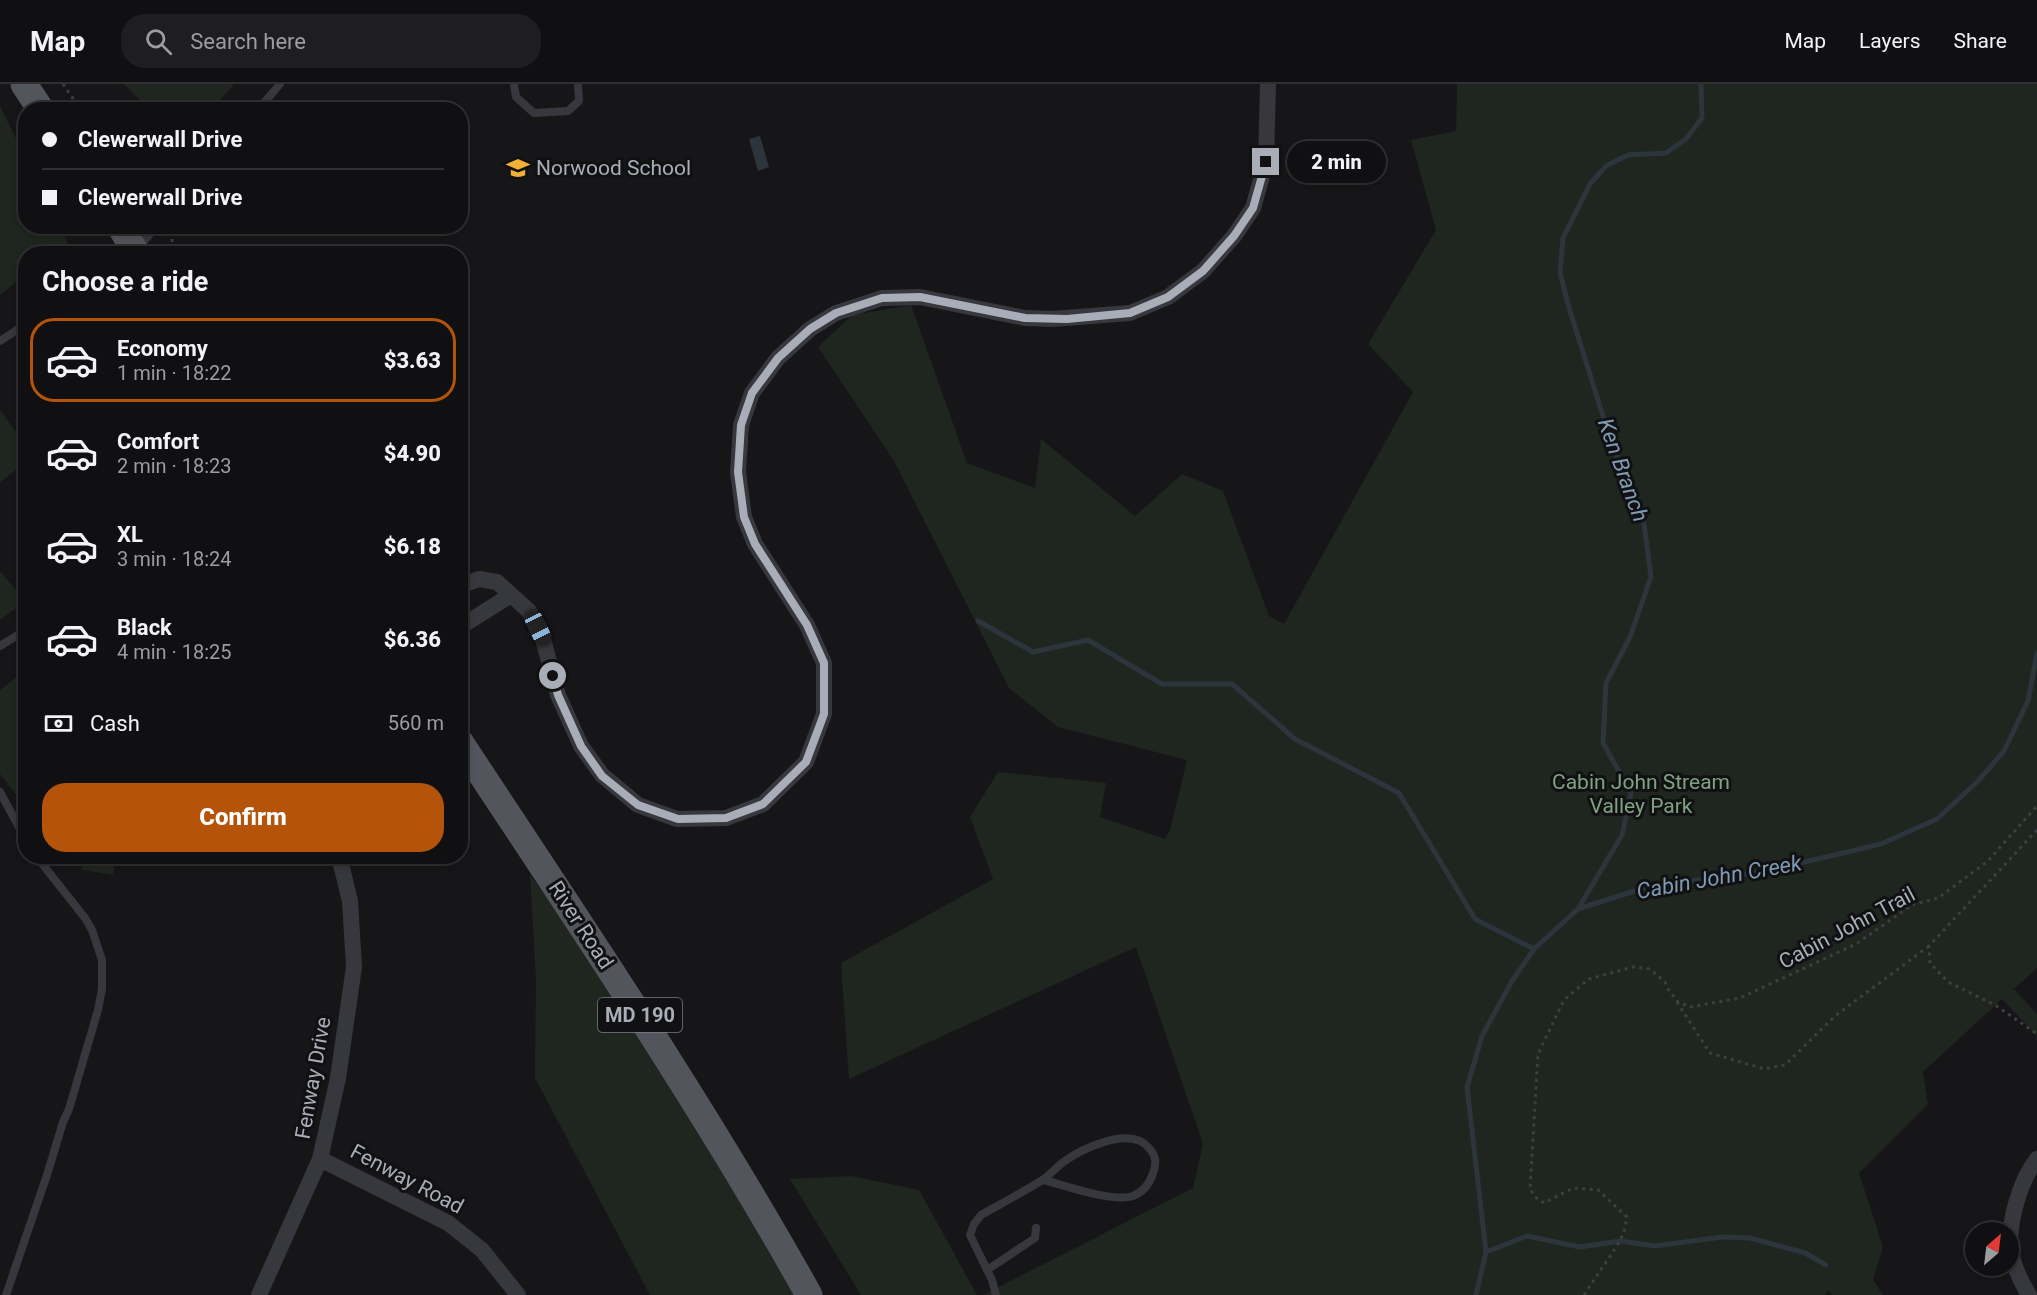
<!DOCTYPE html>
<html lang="en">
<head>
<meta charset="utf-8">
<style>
  body { margin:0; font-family:Roboto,sans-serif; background:#1e1e20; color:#f1f3f6; height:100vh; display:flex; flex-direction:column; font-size:22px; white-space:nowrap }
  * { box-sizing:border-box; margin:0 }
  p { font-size:20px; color:#9c9d9f }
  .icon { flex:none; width:33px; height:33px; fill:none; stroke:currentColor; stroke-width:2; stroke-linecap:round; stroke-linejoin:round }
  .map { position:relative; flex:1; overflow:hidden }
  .details { position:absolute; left:18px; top:162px; width:450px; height:618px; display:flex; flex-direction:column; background:#101012; border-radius:24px; box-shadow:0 3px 9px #0003,0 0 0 2px #303032 }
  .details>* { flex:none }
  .top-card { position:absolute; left:18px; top:18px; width:450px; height:132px; border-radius:24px; box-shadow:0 3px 9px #0003,0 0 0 2px #303032; display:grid; align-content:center; height:132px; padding:0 24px; background:#101012 }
  .needle { width:39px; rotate:28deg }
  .controls { position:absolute; left:1965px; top:1138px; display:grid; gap:12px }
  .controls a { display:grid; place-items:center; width:54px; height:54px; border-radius:50%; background:#101012; box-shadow:0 3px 9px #0003,0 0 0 2px #303032; font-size:30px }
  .end { position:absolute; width:27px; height:27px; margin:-14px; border:8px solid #a8adb8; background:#111; box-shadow:0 0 0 3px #111 }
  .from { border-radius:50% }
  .bubble { position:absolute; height:42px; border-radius:21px; background:#101012; box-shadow:0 3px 9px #0003,0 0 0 2px #303032; font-size:20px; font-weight:800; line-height:42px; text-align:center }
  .car { position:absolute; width:18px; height:36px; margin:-18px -9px; border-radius:8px; box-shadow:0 0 4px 2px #0007; background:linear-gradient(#222 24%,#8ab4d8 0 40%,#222 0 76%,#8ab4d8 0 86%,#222 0) }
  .top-card b { display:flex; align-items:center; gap:21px; height:57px; font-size:22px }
  .top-card b+b { border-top:2px solid #303032 }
  .top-card i { width:15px; height:15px; background:#f1f3f6 }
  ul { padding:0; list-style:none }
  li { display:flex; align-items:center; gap:18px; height:84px; margin:0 12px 9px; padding:0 12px; border:3px solid transparent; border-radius:24px }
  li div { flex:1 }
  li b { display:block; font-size:22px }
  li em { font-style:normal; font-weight:800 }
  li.current { border-color:#b45309 }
  li>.icon { width:54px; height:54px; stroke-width:1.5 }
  h2 { padding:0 24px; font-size:27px; line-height:72px }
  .pay { display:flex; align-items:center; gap:15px; height:66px; padding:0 24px; font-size:22px }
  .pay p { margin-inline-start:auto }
  .button { display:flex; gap:12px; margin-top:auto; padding:12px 24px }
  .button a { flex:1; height:69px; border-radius:24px; background:#b45309; color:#fff; font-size:24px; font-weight:800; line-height:69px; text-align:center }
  header { display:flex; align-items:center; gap:36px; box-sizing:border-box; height:84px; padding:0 30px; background:#101012; border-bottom:2px solid #303032 }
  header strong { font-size:28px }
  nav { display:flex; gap:33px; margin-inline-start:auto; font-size:21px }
  .search { width:420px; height:54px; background:#1e1e20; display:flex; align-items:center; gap:15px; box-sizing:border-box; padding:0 21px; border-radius:24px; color:#9c9d9f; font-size:22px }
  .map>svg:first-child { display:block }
  .green { fill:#1e261f }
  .water { fill:#2c353c }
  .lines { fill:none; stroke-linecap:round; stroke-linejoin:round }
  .stream { stroke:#2c353c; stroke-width:5 }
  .path { stroke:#3d3f44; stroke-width:3; stroke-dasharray:3 4.5; stroke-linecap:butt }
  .lane { stroke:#37383d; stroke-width:8 }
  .street { stroke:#37383d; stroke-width:16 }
  .primary { stroke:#53555c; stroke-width:27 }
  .route { stroke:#a8adb8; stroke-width:8 }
  .labels { text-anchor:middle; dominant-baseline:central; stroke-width:6; stroke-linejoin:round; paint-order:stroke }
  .shield { fill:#111113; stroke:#7b7e86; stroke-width:1.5 }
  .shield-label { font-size:20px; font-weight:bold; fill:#a8adb8 }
  .poi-label { font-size:21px; fill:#a8adb8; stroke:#111113; text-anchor:start }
  .park-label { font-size:21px; fill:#7fa381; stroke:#111113 }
  .street-label { font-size:21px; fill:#a8adb8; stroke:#111113 }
  .water-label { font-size:22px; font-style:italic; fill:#7f9bb3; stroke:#111113 }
</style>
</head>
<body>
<header>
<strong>Map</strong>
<div class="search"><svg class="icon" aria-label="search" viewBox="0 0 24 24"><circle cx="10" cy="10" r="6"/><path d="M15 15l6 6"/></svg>Search here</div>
<nav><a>Map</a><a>Layers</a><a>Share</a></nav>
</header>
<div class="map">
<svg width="2037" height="1211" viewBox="0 0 2037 1211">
  <rect width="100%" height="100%" fill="#161618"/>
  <!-- green -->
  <g class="green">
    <path d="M 124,0 L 234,0 L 212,25 L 150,26 Z"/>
    <path d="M 1457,0 L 2037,0 L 2037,884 L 2014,905 L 2037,930 L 2037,952 L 2002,915 L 1923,988 L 1928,1020 L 1859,1089 L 1883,1163 L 1873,1196 L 1883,1211 L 1832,1211 L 1828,1206 L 1825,1211 L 983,1211 L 1193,1104 L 1203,1060 L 1136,863 L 849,995 L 841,879 L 993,795 L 970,733 L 998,688 L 1106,699 L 1100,733 L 1165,755 L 1170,746 L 1187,676 L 1058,643 L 1009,604 L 894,377 L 818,263 L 852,231 L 911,221 L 967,379 L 1035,404 L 1041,355 L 1135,432 L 1182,390 L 1223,407 L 1269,532 L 1284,540 L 1413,308 L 1368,260 L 1436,146 L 1411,56 L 1456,47 Z"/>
    <path d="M 0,22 L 25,73 L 26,142 L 60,143 L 68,159 L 55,169 L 26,170 L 25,191 L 0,211 Z"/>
    <path d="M 0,326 L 25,360 L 25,379 L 0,398 Z"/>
    <path d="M 0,487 L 25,517 L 0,536 Z"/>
    <path d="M 19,591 L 26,600 L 25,722 L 0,690 L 0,606 Z"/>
    <path d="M 84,773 L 116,773 L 113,791 L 82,786 Z"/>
    <path d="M 530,791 L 639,930 L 809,1211 L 650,1211 L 535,994 L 536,894 Z"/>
    <path d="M 851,1092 L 919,1106 L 977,1211 L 861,1211 L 790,1095 Z"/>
  </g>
  <!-- water -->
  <path class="water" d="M 760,52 L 769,83 L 758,87 L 749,55 Z"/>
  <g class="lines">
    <!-- stream -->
    <g class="stream">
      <path d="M 978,537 L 1033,568 L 1088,556 L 1162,600 L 1232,600 L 1295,655 L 1399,709 L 1475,835 L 1534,865"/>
      <path d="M 1578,825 L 1622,751 L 1631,709 L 1603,659 L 1606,599 L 1630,553 L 1651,493 L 1642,425 L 1614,367 L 1570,227 L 1560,189 L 1563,154 L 1590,100 L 1606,82 L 1628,71 L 1666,69 L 1686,55 L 1702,34 L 1701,0"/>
      <path d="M 1486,1168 L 1527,1152 L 1580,1163 L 1620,1157 L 1655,1162 L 1722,1153 L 1750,1154 L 1805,1169 L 1826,1181"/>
      <path d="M 1476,1211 L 1486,1168 L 1467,1003 L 1482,952 L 1512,897 L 1534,865 L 1578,825 L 1650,802 L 1762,788 L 1881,760 L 1937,735 L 1978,697 L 2004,667 L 2028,617 L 2037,569"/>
    </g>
    <!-- path -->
    <g class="path">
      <path d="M 63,0 L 81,26"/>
      <path d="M 172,155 L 174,170"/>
      <path d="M 2037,746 L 1929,862 L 1930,879 L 1948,898 L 1995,921 L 2037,950"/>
      <path d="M 1677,918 L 1710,969 L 1764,985 L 1785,981 L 1835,932 L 1929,862"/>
      <path d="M 1584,1211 L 1620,1157 L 1624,1148 L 1627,1133 L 1598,1106 L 1573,1104 L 1544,1119 L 1535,1113 L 1530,1105 L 1538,970 L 1564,916 L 1589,895 L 1633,883 L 1650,885 L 1665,898 L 1668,905 L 1678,918 L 1690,923 L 1740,914 L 1856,860 L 1912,821 L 1938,814 L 1987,778 L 2037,722"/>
    </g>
    <!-- lane -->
    <g class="lane">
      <path d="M 514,0 L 516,13 L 534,29 L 568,27 L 579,17 L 578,0"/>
      <path d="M 258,26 L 280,0"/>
      <path d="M 139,163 L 157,142"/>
      <path d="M 0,257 L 26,240"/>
      <path d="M 0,562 L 26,546"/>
      <path d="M 0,708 L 26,756"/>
      <path d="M 987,1186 L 1035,1154 L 1036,1144"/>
      <path d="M 6,1211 L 47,1091 L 63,1038 L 69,1025 L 98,926 L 102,905 L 102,876 L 92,846 L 85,834 L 36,772"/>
      <path d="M 996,1211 L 992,1196 L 970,1151 L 974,1140 L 981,1131 C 1001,1120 1021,1109 1041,1097 C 1049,1092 1055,1085 1062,1079 C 1081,1065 1130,1041 1149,1064 C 1156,1072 1157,1079 1153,1089 C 1150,1099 1143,1108 1133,1112 C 1113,1119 1064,1101 1044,1096"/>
    </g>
    <!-- street -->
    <g class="street">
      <path d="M 460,502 L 479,495 L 497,498 L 529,527 L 543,555 L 558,611 L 581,662 L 602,691 L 638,721 L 677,735 L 726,734 L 763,720 L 806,678 L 824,630 L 824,579 L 807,541 L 755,460 L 744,433 L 738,388 L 741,341 L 752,309 L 778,274 L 810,245 L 836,229 L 882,214 L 920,213 L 1025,234 L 1052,235 L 1130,229 L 1168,213 L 1203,187 L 1234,152 L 1253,124 L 1266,78 L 1268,0"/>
      <path d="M 460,543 L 511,511"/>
      <path d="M 320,1075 L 448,1139 L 482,1166 L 518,1211"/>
      <path d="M 259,1211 L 320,1075 L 338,994 L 354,883 L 350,817 L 339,772"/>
      <path d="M 2029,1211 C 2021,1198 2014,1183 2011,1168 C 2007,1141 2020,1096 2037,1075"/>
    </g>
    <!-- primary -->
    <g class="primary">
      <path d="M 24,0 L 41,26"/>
      <path d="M 120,142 L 137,170"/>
      <path d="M 460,658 C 580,840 703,1021 809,1211"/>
    </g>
  </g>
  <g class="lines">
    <!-- route -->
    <path class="route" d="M 553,592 L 558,611 L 581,662 L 602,692 L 638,721 L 678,735 L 726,734 L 763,720 L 806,678 L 824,630 L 824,579 L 807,541 L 755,460 L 744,433 L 738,388 L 741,341 L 752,309 L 778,274 L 810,245 L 836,229 L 882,214 L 920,213 L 1025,234 L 1067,235 L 1130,229 L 1168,213 L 1203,187 L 1234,152 L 1253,124 L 1266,78"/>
  </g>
  <!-- icons -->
  <defs>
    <g id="school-bare" transform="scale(1.8)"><path d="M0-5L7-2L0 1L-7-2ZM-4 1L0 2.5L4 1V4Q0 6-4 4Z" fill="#f2b134" stroke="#111113" stroke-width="2.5" paint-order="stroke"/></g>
  </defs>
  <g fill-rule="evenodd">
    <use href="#school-bare" x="518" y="84"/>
  </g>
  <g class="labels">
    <!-- shield labels -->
    <rect class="shield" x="598" y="914" width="84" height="34" rx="4.5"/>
    <g class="shield-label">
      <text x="640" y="931">MD 190</text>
    </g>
    <!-- poi labels -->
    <g class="poi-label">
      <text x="536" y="84">Norwood School</text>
    </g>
    <!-- park labels -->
    <g class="park-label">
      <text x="1641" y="698">Cabin John Stream<tspan x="1641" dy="24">Valley Park</tspan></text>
    </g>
    <!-- street labels -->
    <g class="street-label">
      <text transform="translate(581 841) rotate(57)">River Road</text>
      <text transform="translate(1847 844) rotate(-28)">Cabin John Trail</text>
      <text transform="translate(313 994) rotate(-80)">Fenway Drive</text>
      <text transform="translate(407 1095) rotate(28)">Fenway Road</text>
    </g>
    <!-- water labels -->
    <g class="water-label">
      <text transform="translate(1623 386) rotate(70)">Ken Branch</text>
      <text transform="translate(1719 793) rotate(-10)">Cabin John Creek</text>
    </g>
  </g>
</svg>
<div class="controls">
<a><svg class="needle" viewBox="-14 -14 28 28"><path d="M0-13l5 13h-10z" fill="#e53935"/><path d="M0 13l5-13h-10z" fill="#9c9d9f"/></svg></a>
</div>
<i class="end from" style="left:553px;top:592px"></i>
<i class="end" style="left:1266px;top:78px"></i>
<div class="bubble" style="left:1287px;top:57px;width:99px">2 min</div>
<i class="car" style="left:538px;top:544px;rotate:154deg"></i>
<div class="top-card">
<b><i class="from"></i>Clewerwall Drive</b>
<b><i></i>Clewerwall Drive</b>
</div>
<section class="details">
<h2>Choose a ride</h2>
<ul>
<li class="current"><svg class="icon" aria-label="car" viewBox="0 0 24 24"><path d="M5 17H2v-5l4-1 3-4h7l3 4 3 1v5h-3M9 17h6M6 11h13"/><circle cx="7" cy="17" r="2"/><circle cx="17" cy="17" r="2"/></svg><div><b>Economy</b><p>1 min · 18:22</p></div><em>$3.63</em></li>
<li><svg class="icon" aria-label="car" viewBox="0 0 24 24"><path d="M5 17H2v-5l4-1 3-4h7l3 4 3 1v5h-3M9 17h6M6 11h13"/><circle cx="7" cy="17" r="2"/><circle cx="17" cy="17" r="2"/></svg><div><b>Comfort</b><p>2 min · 18:23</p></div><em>$4.90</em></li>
<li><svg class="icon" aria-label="car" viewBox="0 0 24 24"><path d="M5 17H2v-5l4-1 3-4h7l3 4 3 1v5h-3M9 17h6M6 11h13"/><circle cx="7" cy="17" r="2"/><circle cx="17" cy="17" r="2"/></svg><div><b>XL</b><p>3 min · 18:24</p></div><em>$6.18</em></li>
<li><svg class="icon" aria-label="car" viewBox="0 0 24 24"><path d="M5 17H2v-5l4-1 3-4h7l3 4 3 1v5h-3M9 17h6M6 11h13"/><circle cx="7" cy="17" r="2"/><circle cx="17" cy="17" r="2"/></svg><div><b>Black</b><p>4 min · 18:25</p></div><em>$6.36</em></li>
</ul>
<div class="pay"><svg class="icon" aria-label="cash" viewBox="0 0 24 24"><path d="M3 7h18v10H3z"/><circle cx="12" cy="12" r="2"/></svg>Cash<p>560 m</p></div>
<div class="button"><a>Confirm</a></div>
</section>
</div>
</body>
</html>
